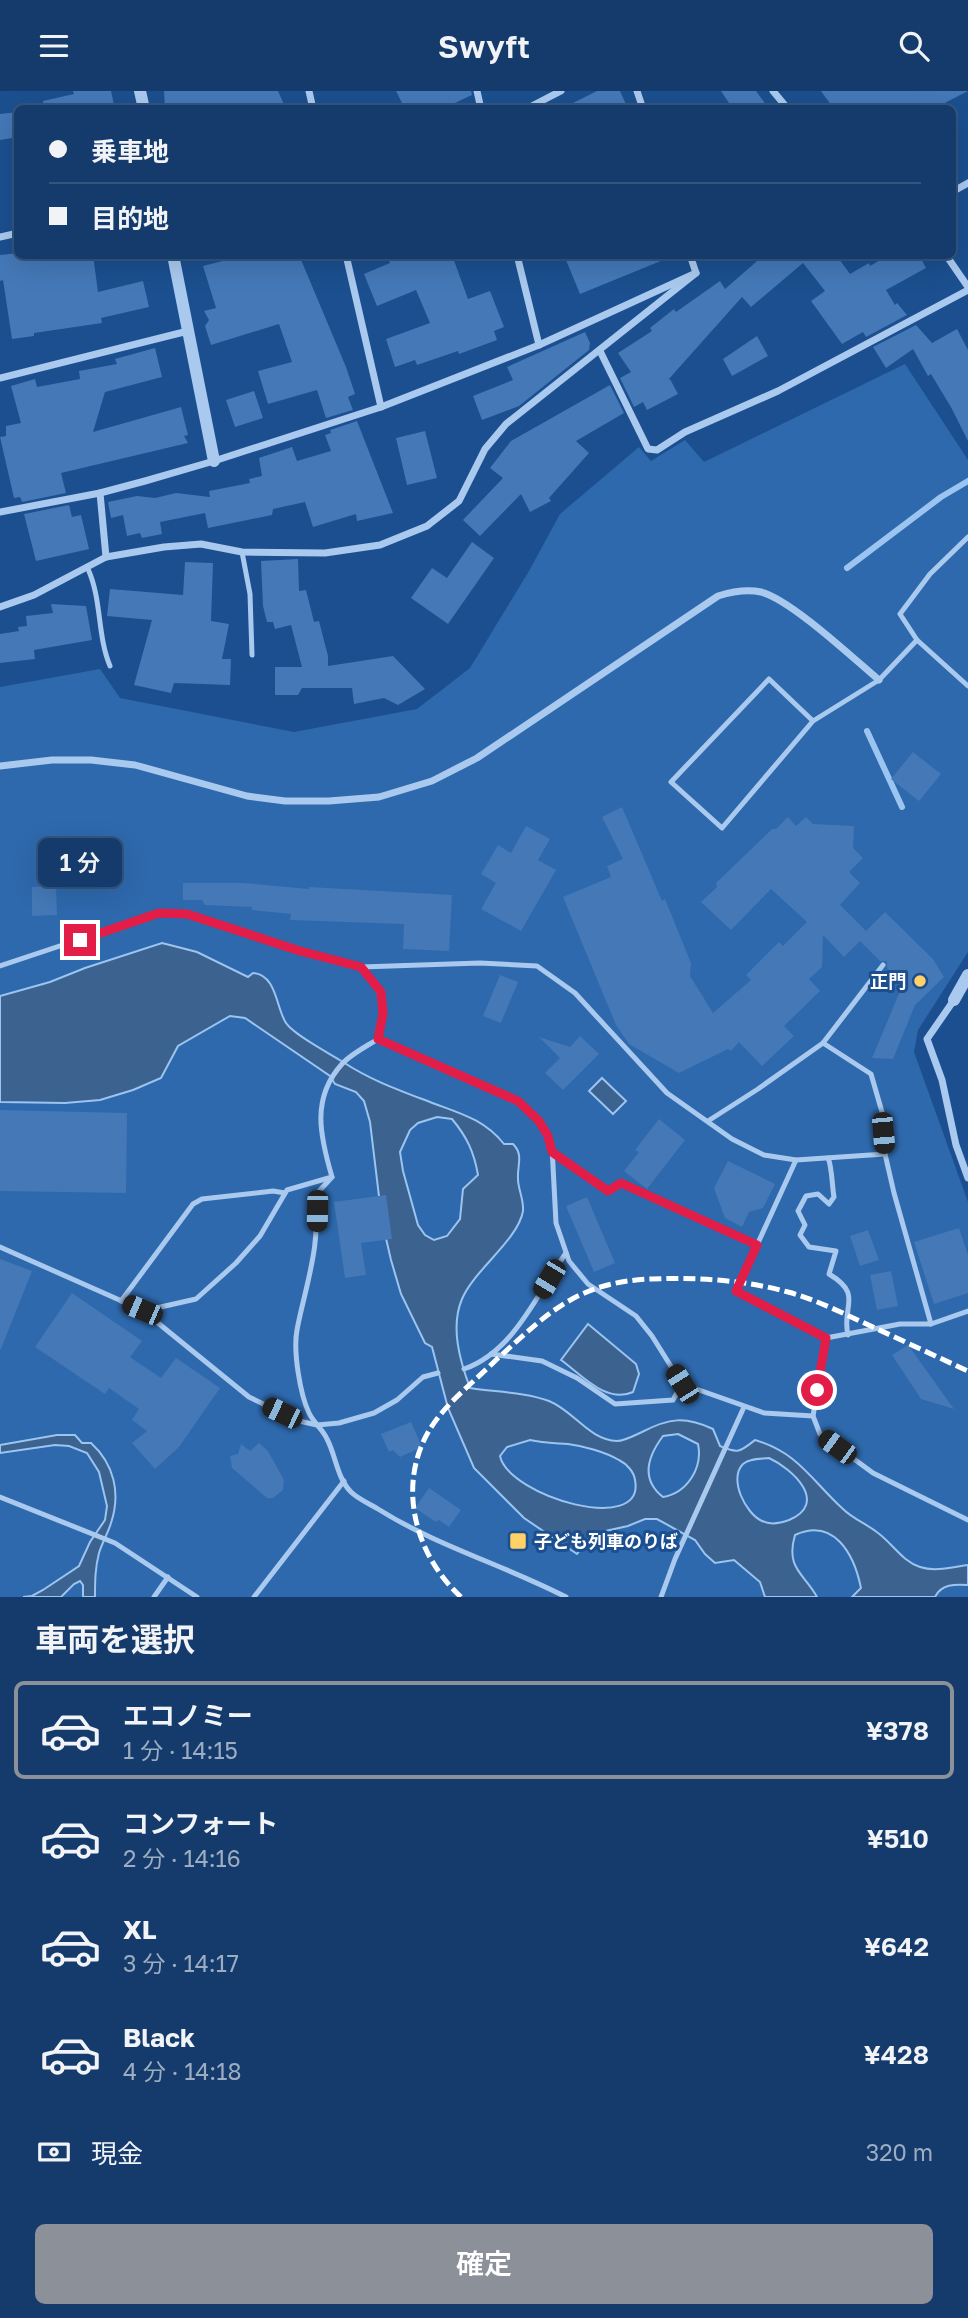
<!DOCTYPE html>
<html lang="ja">
<head>
<meta charset="utf-8">
<style>
  body { margin:0; font-family:"Golos Text","Noto Sans JP",sans-serif; background:#214673; color:#f1f3f6; height:100vh; display:flex; flex-direction:column; font-size:26px; white-space:nowrap }
  * { box-sizing:border-box; margin:0 }
  p { font-size:23px; color:#9dadc1 }
  .icon { flex:none; width:38px; height:38px; fill:none; stroke:currentColor; stroke-width:2; stroke-linecap:round; stroke-linejoin:round }
  .map { position:relative; height:1506px; overflow:hidden }
  .sheet { display:flex; flex-direction:column; background:#143b6b; flex:1 }
  .sheet>* { flex:none }
  .guide { position:absolute; left:14px; top:14px; width:942px; height:154px; border-radius:10px; box-shadow:0 7px 28px #0002,0 0 0 2px #33557e; display:grid; align-content:center; height:154px; padding:0 35px; background:#143b6b }
  .end { position:absolute; width:32px; height:32px; margin:-16px; border:9px solid #e11d48; background:#fff; box-shadow:0 0 0 4px #fff }
  .from { border-radius:50% }
  .bubble { position:absolute; height:49px; border-radius:10px; background:#143b6b; box-shadow:0 7px 28px #0002,0 0 0 2px #33557e; font-size:23px; font-weight:600; line-height:49px; text-align:center }
  .car { position:absolute; width:21px; height:42px; margin:-21px -10px; border-radius:9px; box-shadow:0 0 5px 2px #0007; background:linear-gradient(#222 24%,#8ab4d8 0 40%,#222 0 76%,#8ab4d8 0 86%,#222 0) }
  .guide b { display:flex; align-items:center; gap:24px; height:66px; font-size:26px }
  .guide b+b { border-top:2px solid #33557e }
  .guide i { width:18px; height:18px; background:#f1f3f6 }
  ul { padding:0; list-style:none }
  li { display:flex; align-items:center; gap:21px; height:98px; margin:0 14px 10px; padding:0 21px; border:4px solid transparent; border-radius:10px }
  li div { flex:1 }
  li b { display:block; font-size:26px }
  li em { font-style:normal; font-weight:600 }
  li.current { border-color:#8c9099 }
  li>.icon { width:63px; height:63px; stroke-width:1.5 }
  h2 { padding:0 35px; font-size:32px; line-height:84px }
  .pay { display:flex; align-items:center; gap:18px; height:77px; padding:0 35px; font-size:26px }
  .pay p { margin-inline-start:auto }
  .primary-button { display:flex; gap:14px; margin-top:auto; padding:14px 35px }
  .primary-button a { flex:1; height:80px; border-radius:10px; background:#8c9099; color:#fff; font-size:28px; font-weight:600; line-height:80px; text-align:center }
  header { display:flex; justify-content:space-between; align-items:center; height:91px; padding:0 35px; background:#143b6b; font-size:32px; font-weight:600 }
  .map>svg:first-child { display:block }
  .green { fill:#2e69ad }
  .water { fill:#3c6290; stroke:#9cc4f0; stroke-width:2; fill-rule:evenodd }
  .lines { fill:none; stroke-linecap:round; stroke-linejoin:round }
  .stream { stroke:#9cc4f0; stroke-width:6 }
  .building { fill:#4478b7 }
  .service { stroke:#a9c9ee; stroke-width:5 }
  .minor { stroke:#a9c9ee; stroke-width:7 }
  .tertiary { stroke:#a9c9ee; stroke-width:12 }
  .rail { stroke:#fff; stroke-width:5; stroke-dasharray:12 5; stroke-linecap:butt }
  .route { stroke:#e11d48; stroke-width:9 }
  .poi-dot { fill:#ffd166; stroke:#1b4f8f; stroke-width:2.5 }
  .labels { text-anchor:middle; dominant-baseline:central; stroke-width:6; stroke-linejoin:round; paint-order:stroke }
  .poi-label { font-size:18px; font-weight:bold; fill:#fff; stroke:#1b4f8f; text-anchor:end }
</style>
</head>
<body>
<header><svg class="icon" aria-label="menu" viewBox="0 0 24 24"><path d="M4 6h16M4 12h16M4 18h16"/></svg>Swyft<svg class="icon" aria-label="search" viewBox="0 0 24 24"><circle cx="10" cy="10" r="6"/><path d="M15 15l6 6"/></svg></header>
<div class="map">
<svg width="968" height="1506" viewBox="0 0 968 1506">
  <rect width="100%" height="100%" fill="#1b4f8f"/>
  <!-- green -->
  <path class="green" d="M 905,273 L 968,369 L 968,861 L 918,939 L 914,961 L 968,1111 L 968,1506 L 0,1506 L 0,596 L 100,578 L 120,607 L 294,641 L 417,618 L 470,577 L 529,480 L 560,423 L 639,356 L 651,370 L 685,349 L 704,371 Z"/>
  <!-- water -->
  <g class="water">
    <path d="M 162,852 L 197,861 L 248,886 L 253,882 C 277,884 276,917 286,932 C 294,944 329,962 343,971 C 370,989 401,1000 430,1011 C 459,1022 484,1028 504,1053 L 513,1053 C 524,1064 517,1074 518,1088 C 518,1098 524,1109 523,1120 C 518,1149 474,1179 462,1208 C 450,1236 460,1270 470,1297 C 495,1301 525,1301 549,1310 C 574,1320 589,1349 617,1350 C 625,1350 635,1344 642,1341 C 669,1327 685,1325 713,1338 L 720,1355 C 738,1363 740,1361 755,1349 C 799,1362 811,1389 843,1418 C 853,1428 867,1433 878,1442 C 893,1453 902,1470 920,1476 C 935,1481 953,1476 968,1474 L 968,1494 C 955,1493 941,1493 935,1506 L 852,1506 L 861,1497 C 854,1463 834,1426 795,1444 C 785,1478 805,1483 817,1506 L 765,1506 L 760,1491 L 734,1469 L 715,1472 L 705,1463 L 695,1449 L 657,1428 L 645,1428 L 628,1435 L 592,1443 L 577,1463 L 524,1427 L 474,1377 L 448,1317 L 432,1256 L 425,1252 L 401,1203 L 391,1169 L 382,1130 L 370,1031 L 364,1010 L 356,1001 L 335,993 L 330,985 L 245,927 L 230,925 L 178,955 L 161,987 L 133,999 L 100,1009 L 65,1012 L 0,1011 L 0,905 L 50,891 L 85,877 ZM 437,1026 L 452,1028 C 467,1046 474,1061 478,1084 L 463,1098 L 460,1128 L 447,1145 L 434,1149 L 425,1144 L 418,1134 L 403,1080 L 400,1061 L 410,1039 L 418,1032 ZM 678,1343 L 698,1353 C 703,1377 687,1402 663,1406 C 640,1388 648,1365 663,1345 ZM 530,1349 C 543,1352 555,1352 568,1353 C 584,1355 605,1361 619,1369 C 627,1373 634,1381 635,1389 C 646,1445 509,1406 500,1365 L 507,1356 ZM 769,1367 C 793,1378 829,1412 789,1429 C 781,1432 770,1434 762,1430 C 746,1423 728,1388 743,1373 C 750,1367 761,1368 769,1367 Z"/>
    <path d="M 602,987 L 626,1010 L 613,1023 L 589,1000 Z"/>
    <path d="M 588,1233 L 636,1273 L 639,1283 L 633,1301 C 606,1313 582,1284 561,1269 Z"/>
    <path d="M 57,1344 L 75,1344 L 82,1352 L 91,1352 C 114,1373 121,1402 111,1432 C 108,1442 102,1452 99,1462 C 95,1477 95,1491 95,1506 L 83,1506 L 83,1494 L 80,1490 L 74,1493 L 61,1506 L 23,1506 L 32,1505 L 43,1499 L 79,1475 L 90,1451 L 105,1429 L 107,1415 L 99,1381 L 87,1362 L 69,1355 L 55,1354 L 0,1362 L 0,1354 Z"/>
  </g>
  <g class="lines">
    <!-- stream -->
    <g class="stream">
      <path d="M 847,477 L 941,406 L 968,390"/>
      <path d="M 867,640 L 902,716"/>
    </g>
  </g>
  <!-- building -->
  <g class="building">
    <path d="M 73,0 L 111,0 L 114,14 L 103,18 L 44,18 L 43,10 L 74,3 Z"/>
    <path d="M 164,0 L 278,0 L 286,18 L 165,18 Z"/>
    <path d="M 396,0 L 471,0 L 472,4 L 442,18 L 405,18 Z"/>
    <path d="M 597,0 L 620,0 L 628,18 L 561,18 Z"/>
    <path d="M 721,0 L 756,0 L 769,18 L 733,18 Z"/>
    <path d="M 821,0 L 968,0 L 933,18 L 834,18 Z"/>
    <path d="M 18,21 L 18,46 L 0,49 L 0,23 Z"/>
    <path d="M 18,162 L 18,164 L 93,164 L 98,201 L 143,190 L 149,216 L 101,227 L 102,232 L 34,242 L 34,245 L 12,248 L 3,189 L 0,190 L 0,164 Z"/>
    <path d="M 246,164 L 299,164 L 346,276 L 355,303 L 348,306 L 353,319 L 326,327 L 317,299 L 268,313 L 258,280 L 292,271 L 279,233 L 211,254 L 205,235 L 209,229 L 204,220 L 216,217 L 203,175 Z"/>
    <path d="M 387,164 L 452,164 L 468,208 L 490,200 L 504,236 L 494,240 L 497,249 L 459,263 L 458,260 L 417,274 L 415,269 L 395,276 L 386,248 L 430,232 L 416,199 L 377,215 L 364,183 L 390,172 Z"/>
    <path d="M 576,164 L 672,164 L 673,165 L 580,203 L 566,169 Z"/>
    <path d="M 764,164 L 836,164 L 850,183 L 869,172 L 870,175 L 889,164 L 919,164 L 926,177 L 886,199 L 895,214 L 897,212 L 907,224 L 866,246 L 863,241 L 842,253 L 811,210 L 825,200 L 803,172 L 751,216 L 742,206 L 668,289 L 670,288 L 678,303 L 647,319 L 643,311 L 634,316 L 620,287 L 631,281 L 618,262 L 652,240 L 650,237 L 674,218 L 676,221 L 720,190 L 725,198 Z"/>
    <path d="M 916,234 L 932,252 L 957,238 L 968,259 L 968,350 L 952,318 L 931,283 L 928,285 L 913,258 L 886,277 L 873,256 Z"/>
    <path d="M 585,241 L 590,252 L 589,259 L 519,315 L 482,329 L 473,305 L 513,289 L 507,276 Z"/>
    <path d="M 757,245 L 768,265 L 732,285 L 723,268 Z"/>
    <path d="M 155,257 L 162,286 L 105,301 L 93,341 L 181,316 L 188,344 L 184,345 L 188,352 L 61,382 L 66,402 L 22,411 L 20,406 L 14,407 L 0,346 L 6,345 L 6,335 L 21,332 L 11,295 L 35,288 L 37,296 L 80,288 L 79,280 L 117,273 L 115,268 Z"/>
    <path d="M 610,294 L 624,322 L 576,350 L 589,362 L 549,407 L 551,410 L 530,421 L 521,403 L 480,445 L 463,429 L 503,387 L 490,377 L 511,350 Z"/>
    <path d="M 254,300 L 263,327 L 235,336 L 226,309 Z"/>
    <path d="M 357,330 L 393,422 L 357,430 L 356,423 L 313,436 L 305,411 L 273,418 L 272,424 L 208,437 L 205,422 L 160,431 L 162,443 L 142,447 L 140,442 L 127,445 L 123,424 L 111,427 L 108,411 L 137,405 L 155,407 L 176,402 L 210,406 L 209,400 L 250,392 L 249,388 L 262,385 L 259,367 L 292,356 L 297,370 L 331,360 L 325,344 L 331,342 L 330,339 Z"/>
    <path d="M 425,340 L 437,387 L 407,394 L 396,347 Z"/>
    <path d="M 69,414 L 72,426 L 81,424 L 89,458 L 36,470 L 24,423 Z"/>
    <path d="M 472,451 L 494,467 L 448,533 L 411,507 L 432,477 L 447,487 Z"/>
    <path d="M 298,468 L 299,500 L 306,499 L 314,531 L 319,530 L 328,565 L 328,575 L 393,565 L 425,598 L 398,614 L 384,607 L 354,613 L 352,597 L 302,597 L 298,604 L 275,604 L 275,576 L 302,576 L 291,534 L 275,538 L 273,531 L 267,531 L 263,515 L 261,470 Z"/>
    <path d="M 185,471 L 213,472 L 211,530 L 229,533 L 222,568 L 231,568 L 230,594 L 174,592 L 171,602 L 134,594 L 152,529 L 107,525 L 110,498 L 183,504 Z"/>
    <path d="M 51,513 L 86,515 L 92,549 L 34,559 L 35,568 L 0,572 L 0,543 L 19,540 L 18,536 L 27,535 L 26,525 L 53,522 Z"/>
    <path d="M 913,661 L 941,683 L 919,710 L 891,688 Z"/>
    <path d="M 622,716 L 662,810 L 665,808 L 691,872 L 690,885 L 713,922 L 751,889 L 746,884 L 779,851 L 783,855 L 807,831 L 771,798 L 731,839 L 701,811 L 717,796 L 716,792 L 772,738 L 776,738 L 788,726 L 796,735 L 806,726 L 813,733 L 854,735 L 853,757 L 863,767 L 849,781 L 860,792 L 840,814 L 866,840 L 885,821 L 933,868 L 944,886 L 915,914 L 893,968 L 872,967 L 903,893 L 887,877 L 887,870 L 880,870 L 860,850 L 844,866 L 823,844 L 822,876 L 809,888 L 820,900 L 784,935 L 794,945 L 762,975 L 739,951 L 731,960 L 728,958 L 679,982 L 629,953 L 616,934 L 563,806 L 611,786 L 607,775 L 623,768 L 602,726 Z"/>
    <path d="M 526,735 L 550,748 L 538,769 L 556,779 L 521,840 L 481,818 L 496,792 L 481,783 L 498,754 L 511,762 Z"/>
    <path d="M 183,792 L 244,792 L 309,798 L 309,796 L 452,804 L 449,860 L 403,858 L 404,833 L 290,829 L 291,823 L 252,819 L 252,816 L 205,814 L 202,809 L 183,809 Z"/>
    <path d="M 56,795 L 57,824 L 32,825 L 32,796 Z"/>
    <path d="M 500,884 L 518,891 L 501,932 L 483,925 Z"/>
    <path d="M 580,945 L 599,963 L 563,999 L 545,982 L 560,967 L 539,946 L 570,956 Z"/>
    <path d="M 0,1019 L 127,1022 L 126,1102 L 0,1100 Z"/>
    <path d="M 659,1028 L 685,1049 L 647,1098 L 624,1080 L 639,1061 L 635,1059 Z"/>
    <path d="M 728,1070 L 775,1093 L 763,1117 L 749,1121 L 742,1136 L 725,1127 L 714,1097 Z"/>
    <path d="M 386,1104 L 392,1148 L 361,1152 L 366,1184 L 345,1187 L 334,1111 Z"/>
    <path d="M 587,1106 L 615,1172 L 594,1181 L 566,1115 Z"/>
    <path d="M 959,1137 L 968,1164 L 968,1202 L 934,1213 L 914,1151 Z"/>
    <path d="M 868,1139 L 879,1169 L 860,1175 L 850,1145 Z"/>
    <path d="M 0,1168 L 32,1180 L 1,1258 L 0,1258 Z"/>
    <path d="M 891,1180 L 898,1215 L 877,1219 L 870,1184 Z"/>
    <path d="M 72,1202 L 142,1250 L 130,1266 L 161,1287 L 176,1267 L 220,1297 L 179,1356 L 155,1378 L 132,1352 L 147,1340 L 132,1329 L 139,1318 L 109,1297 L 105,1303 L 35,1256 Z"/>
    <path d="M 908,1254 L 954,1318 L 921,1308 L 892,1264 Z"/>
    <path d="M 411,1331 L 422,1356 L 400,1366 L 393,1359 L 389,1361 L 381,1343 Z"/>
    <path d="M 259,1352 L 268,1360 L 284,1389 L 283,1399 L 273,1407 L 267,1407 L 232,1377 L 230,1365 L 238,1363 L 241,1353 L 250,1360 Z"/>
    <path d="M 429,1397 L 461,1419 L 449,1436 L 439,1429 L 436,1431 L 415,1417 Z"/>
  </g>
  <g class="lines">
    <!-- service -->
    <g class="service">
      <path d="M 968,446 L 930,483 L 900,523 L 917,549 L 968,595"/>
      <path d="M 242,461 L 250,503 L 252,564"/>
      <path d="M 88,478 C 102,509 97,544 110,575"/>
      <path d="M 813,630 L 769,588 L 671,691 L 722,737 L 813,630 L 879,589 L 917,549"/>
      <path d="M 0,875 L 159,822 L 187,823 L 300,860 L 361,876 L 480,872 L 537,875 L 575,902 L 667,1002 L 732,1048 L 764,1064 L 796,1069 L 885,1063"/>
      <path d="M 378,948 L 518,1010 C 534,1023 545,1037 552,1056 L 556,1132 L 569,1170 L 588,1193 L 636,1225 L 652,1245 L 682,1293 L 764,1322 L 813,1325"/>
      <path d="M 823,952 L 883,874"/>
      <path d="M 708,1030 L 758,998 L 823,952 L 871,983 L 882,1021 L 885,1063 L 894,1102 L 931,1233"/>
      <path d="M 552,1061 L 608,1100 L 621,1092 L 757,1154"/>
      <path d="M 828,1067 C 832,1075 832,1095 834,1106 L 829,1113 L 818,1103 L 806,1105 L 798,1120 L 805,1134 L 800,1144 L 809,1156 L 836,1160 L 829,1183 C 864,1204 841,1215 848,1244"/>
      <path d="M 796,1069 L 736,1200 L 826,1247 L 900,1233 L 931,1233 L 968,1220"/>
      <path d="M 332,1086 L 311,1109 C 326,1140 303,1204 297,1239 C 293,1260 300,1303 309,1322 C 314,1332 323,1339 327,1348 C 336,1365 337,1387 351,1401 C 358,1408 370,1413 378,1418 C 437,1455 504,1474 566,1506"/>
      <path d="M 0,1156 L 142,1219 L 249,1306 L 299,1330 L 317,1334 L 339,1332 L 374,1322 L 397,1309 L 423,1286 L 438,1282"/>
      <path d="M 121,1210 L 193,1113 L 202,1108 L 273,1100 L 285,1102"/>
      <path d="M 143,1220 L 196,1208 L 236,1172 L 260,1145 L 287,1099 L 332,1086 C 320,1045 311,1007 342,973 C 351,963 367,955 378,948 C 386,909 385,906 361,876"/>
      <path d="M 826,1247 L 813,1325 L 820,1343 L 873,1382 L 968,1429"/>
      <path d="M 491,1263 L 542,1270 L 577,1287 L 615,1313 L 673,1309 L 682,1293"/>
      <path d="M 464,1278 C 515,1260 537,1202 566,1162"/>
      <path d="M 0,1406 L 115,1452 L 197,1506"/>
      <path d="M 154,1506 L 168,1486"/>
      <path d="M 254,1506 L 344,1390"/>
      <path d="M 661,1506 L 675,1468 L 744,1316"/>
    </g>
    <!-- minor -->
    <g class="minor">
      <path d="M 309,0 L 313,18"/>
      <path d="M 477,0 L 481,18"/>
      <path d="M 637,0 L 643,18"/>
      <path d="M 773,0 L 788,18"/>
      <path d="M 526,18 L 561,0"/>
      <path d="M 952,101 L 968,92"/>
      <path d="M 0,146 L 18,142"/>
      <path d="M 346,164 L 381,316"/>
      <path d="M 517,164 L 539,254"/>
      <path d="M 946,164 L 968,196"/>
      <path d="M 600,260 L 648,358 L 657,359 L 685,341 L 778,300 L 968,199"/>
      <path d="M 0,287 L 188,240"/>
      <path d="M 100,402 L 106,466"/>
      <path d="M 0,421 L 100,402 L 145,390 L 214,370 L 381,316 L 539,254 L 696,182 L 690,164"/>
      <path d="M 0,516 L 34,504 L 106,466 L 164,456 L 201,453 L 242,461 L 325,462 L 380,454 L 427,435 L 459,410 L 485,358 L 506,333 L 696,182"/>
      <path d="M 0,675 L 52,669 L 91,669 L 135,674 L 247,705 L 285,710 L 329,710 L 379,706 L 432,690 L 477,667 L 718,505 C 731,501 746,498 761,501 C 790,508 853,567 879,589"/>
      <path d="M 954,909 L 927,948 L 942,989 L 956,1054 L 968,1087"/>
    </g>
    <!-- tertiary -->
    <g class="tertiary">
      <path d="M 140,0 L 144,18"/>
      <path d="M 173,164 L 214,370"/>
      <path d="M 954,909 L 968,884"/>
    </g>
    <!-- rail -->
    <path class="rail" d="M 461,1506 C 415,1464 396,1394 430,1338 C 447,1311 474,1291 496,1269 C 548,1222 577,1191 651,1188 C 696,1186 744,1189 788,1201 C 814,1208 838,1220 862,1231 C 897,1247 933,1264 968,1280"/>
  </g>
  <g class="lines">
    <!-- route -->
    <path class="route" d="M 80,849 L 159,822 L 187,823 L 300,860 L 361,876 L 381,901 L 383,923 L 378,948 L 518,1010 L 539,1030 L 548,1045 L 552,1061 L 608,1100 L 621,1092 L 757,1154 L 736,1200 L 826,1247 L 817,1299"/>
  </g>
  <!-- markers -->
  <g class="poi-dot">
    <circle cx="920" cy="890" r="7"/>
    <rect x="509" y="1441" width="18" height="18" rx="3.5"/>
  </g>
  <g class="labels">
    <!-- poi labels -->
    <g class="poi-label">
      <text x="906" y="890">正門</text>
      <text x="534" y="1450" text-anchor="start">子ども列車のりば</text>
    </g>
  </g>
</svg>
<i class="end from" style="left:817px;top:1299px"></i>
<i class="end" style="left:80px;top:849px"></i>
<div class="bubble" style="left:38px;top:747px;width:84px">1 分</div>
<i class="car" style="left:883px;top:1042px;rotate:175deg"></i>
<i class="car" style="left:317px;top:1120px;rotate:181deg"></i>
<i class="car" style="left:549px;top:1188px;rotate:211deg"></i>
<i class="car" style="left:142px;top:1219px;rotate:293deg"></i>
<i class="car" style="left:682px;top:1293px;rotate:328deg"></i>
<i class="car" style="left:282px;top:1322px;rotate:296deg"></i>
<i class="car" style="left:837px;top:1356px;rotate:306deg"></i>
<div class="guide">
<b><i class="from"></i>乗車地</b>
<b><i></i>目的地</b>
</div>
</div>
<section class="sheet">
<h2>車両を選択</h2>
<ul>
<li class="current"><svg class="icon" aria-label="car" viewBox="0 0 24 24"><path d="M5 17H2v-5l4-1 3-4h7l3 4 3 1v5h-3M9 17h6M6 11h13"/><circle cx="7" cy="17" r="2"/><circle cx="17" cy="17" r="2"/></svg><div><b>エコノミー</b><p>1 分 · 14:15</p></div><em>¥378</em></li>
<li><svg class="icon" aria-label="car" viewBox="0 0 24 24"><path d="M5 17H2v-5l4-1 3-4h7l3 4 3 1v5h-3M9 17h6M6 11h13"/><circle cx="7" cy="17" r="2"/><circle cx="17" cy="17" r="2"/></svg><div><b>コンフォート</b><p>2 分 · 14:16</p></div><em>¥510</em></li>
<li><svg class="icon" aria-label="car" viewBox="0 0 24 24"><path d="M5 17H2v-5l4-1 3-4h7l3 4 3 1v5h-3M9 17h6M6 11h13"/><circle cx="7" cy="17" r="2"/><circle cx="17" cy="17" r="2"/></svg><div><b>XL</b><p>3 分 · 14:17</p></div><em>¥642</em></li>
<li><svg class="icon" aria-label="car" viewBox="0 0 24 24"><path d="M5 17H2v-5l4-1 3-4h7l3 4 3 1v5h-3M9 17h6M6 11h13"/><circle cx="7" cy="17" r="2"/><circle cx="17" cy="17" r="2"/></svg><div><b>Black</b><p>4 分 · 14:18</p></div><em>¥428</em></li>
</ul>
<div class="pay"><svg class="icon" aria-label="cash" viewBox="0 0 24 24"><path d="M3 7h18v10H3z"/><circle cx="12" cy="12" r="2"/></svg>現金<p>320 m</p></div>
<div class="primary-button"><a>確定</a></div>
</section>
</body>
</html>
